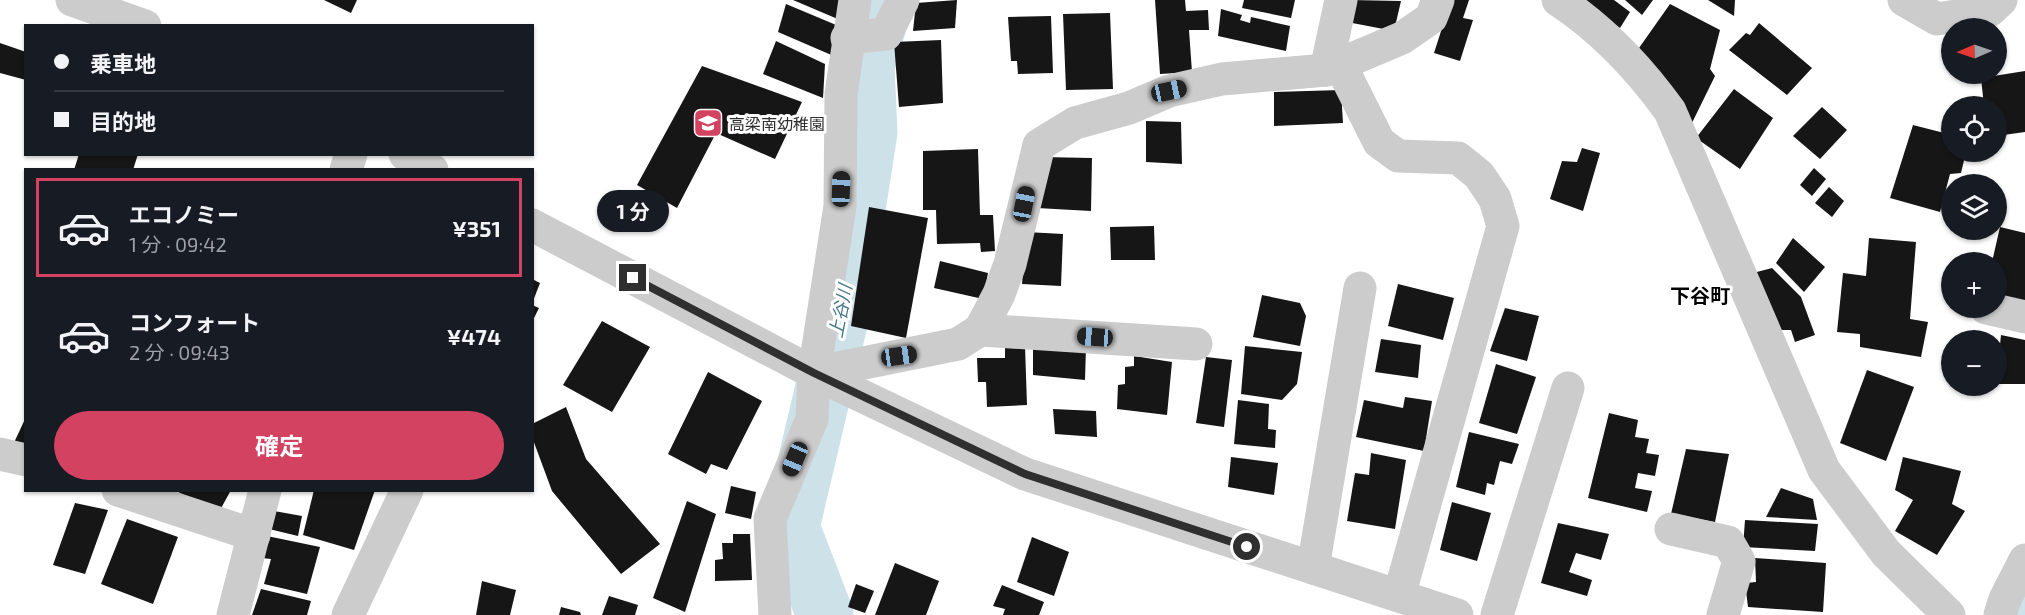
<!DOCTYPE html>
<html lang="ja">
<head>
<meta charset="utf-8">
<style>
  body { margin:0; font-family:"Exo 2","Noto Sans JP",sans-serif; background:#20242c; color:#f1f3f6; height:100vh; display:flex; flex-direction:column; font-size:22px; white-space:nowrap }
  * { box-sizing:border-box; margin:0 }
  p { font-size:20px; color:#9ea1a6 }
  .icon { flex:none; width:33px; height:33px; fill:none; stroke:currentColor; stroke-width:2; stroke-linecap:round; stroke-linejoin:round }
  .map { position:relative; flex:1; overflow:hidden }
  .details { position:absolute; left:24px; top:168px; width:510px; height:324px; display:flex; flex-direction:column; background:#171b24; border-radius:0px; box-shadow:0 2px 4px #0004 }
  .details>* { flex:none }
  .banner { position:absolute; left:24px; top:24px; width:510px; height:132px; border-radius:0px; box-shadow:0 2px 4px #0004; display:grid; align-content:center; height:132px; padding:0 30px; background:#171b24 }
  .needle { width:39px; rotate:268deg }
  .controls { position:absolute; left:1941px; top:18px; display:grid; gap:12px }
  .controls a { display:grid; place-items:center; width:66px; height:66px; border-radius:50%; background:#171b24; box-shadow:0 2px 4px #0004; font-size:30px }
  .end { position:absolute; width:27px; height:27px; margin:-14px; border:8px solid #2f2f2f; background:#fff; box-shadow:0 0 0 3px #fff }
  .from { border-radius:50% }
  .bubble { position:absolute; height:42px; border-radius:21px; background:#171b24; box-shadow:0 2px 4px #0004; font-size:20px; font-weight:700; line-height:42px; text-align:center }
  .car { position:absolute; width:18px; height:36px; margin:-18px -9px; border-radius:8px; box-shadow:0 0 4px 2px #0007; background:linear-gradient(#222 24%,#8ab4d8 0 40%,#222 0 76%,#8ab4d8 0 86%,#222 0) }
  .banner b { display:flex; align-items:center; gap:21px; height:57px; font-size:22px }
  .banner b+b { border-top:2px solid #363941 }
  .banner i { width:15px; height:15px; background:#f1f3f6 }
  ul { padding:10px 0 0; list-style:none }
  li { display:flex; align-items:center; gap:18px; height:99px; margin:0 12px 9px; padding:0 18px; border:3px solid transparent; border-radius:0px }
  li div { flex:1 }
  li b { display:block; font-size:22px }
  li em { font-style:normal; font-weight:700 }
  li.active { border-color:#d34361 }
  li>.icon { width:54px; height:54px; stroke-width:1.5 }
  .cta { display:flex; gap:12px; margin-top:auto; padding:12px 30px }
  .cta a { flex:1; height:69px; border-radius:36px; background:#d34361; color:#fff; font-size:24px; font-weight:700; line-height:69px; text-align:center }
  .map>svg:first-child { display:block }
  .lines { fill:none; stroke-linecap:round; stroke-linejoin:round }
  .river { stroke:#cce1e8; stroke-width:57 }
  .building { fill:#161616 }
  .minor { stroke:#ccc; stroke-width:33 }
  .route { stroke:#2f2f2f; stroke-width:8 }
  .labels { text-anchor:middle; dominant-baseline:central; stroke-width:6; stroke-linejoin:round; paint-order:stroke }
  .poi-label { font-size:16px; fill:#2f2f2f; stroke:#fff; text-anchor:start }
  .water-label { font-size:18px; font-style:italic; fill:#457788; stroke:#fff }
  .quarter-label { font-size:20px; font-weight:bold; fill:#000; stroke:#fff }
</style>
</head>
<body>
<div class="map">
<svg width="2025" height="615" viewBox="0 0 2025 615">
  <rect width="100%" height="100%" fill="#fff"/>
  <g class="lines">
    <!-- river -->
    <g class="river">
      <path d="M 825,615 L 791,527 L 840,319 L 869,132 L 866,67 L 885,0"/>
      <path d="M 2024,615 L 2025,612"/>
    </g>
  </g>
  <!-- building -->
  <g class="building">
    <path d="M 324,0 L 357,0 L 351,13 Z"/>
    <path d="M 793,0 L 844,0 L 840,20 Z"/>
    <path d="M 957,0 L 955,28 L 913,31 L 916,3 Z"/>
    <path d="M 1155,0 L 1185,0 L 1186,11 L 1208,10 L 1209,30 L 1189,30 L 1192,72 L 1160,74 Z"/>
    <path d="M 1244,0 L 1295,0 L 1291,18 L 1242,8 Z"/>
    <path d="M 1351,0 L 1401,1 L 1394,31 L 1347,22 Z"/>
    <path d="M 1451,0 L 1469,0 L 1463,18 L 1473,20 L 1460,61 L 1434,53 Z"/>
    <path d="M 1580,0 L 1614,0 L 1630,12 L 1620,28 Z"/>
    <path d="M 1625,0 L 1653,0 L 1642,15 Z"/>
    <path d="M 1708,0 L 1735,0 L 1734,16 Z"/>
    <path d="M 786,4 L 841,27 L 836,57 L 778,32 Z"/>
    <path d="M 1670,4 L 1720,30 L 1710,69 L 1715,76 L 1689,129 L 1639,48 Z"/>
    <path d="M 1221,9 L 1242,15 L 1240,20 L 1250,23 L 1251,17 L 1290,26 L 1286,51 L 1218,36 Z"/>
    <path d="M 1110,13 L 1113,89 L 1066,90 L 1063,14 Z"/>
    <path d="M 1051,16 L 1053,73 L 1018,74 L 1017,61 L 1011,61 L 1008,17 Z"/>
    <path d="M 1759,23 L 1812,68 L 1787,95 L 1729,50 L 1746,33 L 1750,35 Z"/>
    <path d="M 941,40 L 943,103 L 899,107 L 894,42 Z"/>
    <path d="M 776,41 L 825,64 L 823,98 L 763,74 Z"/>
    <path d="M 0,43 L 26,52 L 26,80 L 0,73 Z"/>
    <path d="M 702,66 L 802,102 L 775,159 L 716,133 L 677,208 L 637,185 Z"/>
    <path d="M 2025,71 L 2025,132 L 1996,136 L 1996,106 L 1984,106 L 1981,78 Z"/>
    <path d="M 1734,89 L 1773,118 L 1740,169 L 1696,138 Z"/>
    <path d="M 1341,90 L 1343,123 L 1274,126 L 1274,92 Z"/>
    <path d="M 1822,107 L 1847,130 L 1820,159 L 1793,136 Z"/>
    <path d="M 1146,121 L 1181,122 L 1182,164 L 1146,162 Z"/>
    <path d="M 1913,125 L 1952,135 L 1952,152 L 1966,152 L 1961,173 L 1950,174 L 1940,212 L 1890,198 Z"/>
    <path d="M 1582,148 L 1600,153 L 1583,211 L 1550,199 L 1562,161 L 1577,162 Z"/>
    <path d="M 978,149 L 980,215 L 993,215 L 995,251 L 981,252 L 980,243 L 937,244 L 936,210 L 923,210 L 923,151 Z"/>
    <path d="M 79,154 L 138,154 L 133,170 L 74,170 Z"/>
    <path d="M 1042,157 L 1092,158 L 1091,211 L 1037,208 Z"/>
    <path d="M 1814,168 L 1826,179 L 1812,196 L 1800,185 Z"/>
    <path d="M 1829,187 L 1844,201 L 1832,217 L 1815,203 Z"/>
    <path d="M 869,207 L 928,218 L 906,338 L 851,326 Z"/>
    <path d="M 1154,226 L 1155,260 L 1111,260 L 1110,227 Z"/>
    <path d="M 2000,227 L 2025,233 L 2025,307 L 1996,301 L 1996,262 L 1992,262 Z"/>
    <path d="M 1026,232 L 1063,234 L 1061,286 L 1022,284 Z"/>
    <path d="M 1793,238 L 1825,267 L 1804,292 L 1776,263 Z"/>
    <path d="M 1869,238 L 1916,242 L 1910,319 L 1928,322 L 1921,357 L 1860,347 L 1860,334 L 1837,332 L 1843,273 L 1866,276 Z"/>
    <path d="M 940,261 L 988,273 L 983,299 L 934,288 Z"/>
    <path d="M 1772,268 L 1801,297 L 1815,335 L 1795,342 L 1791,330 L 1778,330 L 1753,273 Z"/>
    <path d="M 532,279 L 540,283 L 533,301 L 532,301 Z"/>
    <path d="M 1398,284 L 1454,298 L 1443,340 L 1388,326 Z"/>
    <path d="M 1262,295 L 1300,303 L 1306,316 L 1300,346 L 1253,337 Z"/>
    <path d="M 532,305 L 539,308 L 532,322 Z"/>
    <path d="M 1505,308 L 1539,316 L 1527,361 L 1490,351 Z"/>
    <path d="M 602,321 L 650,347 L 612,412 L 563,385 Z"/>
    <path d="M 2001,335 L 2025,340 L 2025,384 L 1996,384 Z"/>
    <path d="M 1381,339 L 1421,345 L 1418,378 L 1375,372 Z"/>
    <path d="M 1033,344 L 1086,347 L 1085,380 L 1033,375 Z"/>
    <path d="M 1025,346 L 1027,405 L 987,407 L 986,382 L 978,382 L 977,358 L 1005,358 L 1005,348 Z"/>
    <path d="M 1245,346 L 1302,352 L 1297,384 L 1282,400 L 1241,394 Z"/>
    <path d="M 1134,356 L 1172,362 L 1167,415 L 1117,409 L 1118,385 L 1125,384 L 1125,367 L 1134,366 Z"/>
    <path d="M 1206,357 L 1232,360 L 1224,427 L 1196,423 Z"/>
    <path d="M 1496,364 L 1536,377 L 1517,434 L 1479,423 Z"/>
    <path d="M 1867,370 L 1914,387 L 1886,461 L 1840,443 Z"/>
    <path d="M 708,372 L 762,401 L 727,470 L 711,464 L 706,474 L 668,454 Z"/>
    <path d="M 1405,397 L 1432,401 L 1424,451 L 1356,437 L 1364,400 L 1403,408 Z"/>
    <path d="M 1238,400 L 1269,404 L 1268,429 L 1276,430 L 1275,448 L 1234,444 Z"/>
    <path d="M 566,407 L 586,459 L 660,544 L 621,574 L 552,491 L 532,437 L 532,424 Z"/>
    <path d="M 1053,409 L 1096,411 L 1097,437 L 1055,434 Z"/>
    <path d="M 1609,413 L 1638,420 L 1635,437 L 1649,439 L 1646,453 L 1659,455 L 1655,476 L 1638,473 L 1635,488 L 1652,491 L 1647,512 L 1588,498 Z"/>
    <path d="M 26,417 L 26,454 L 11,449 Z"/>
    <path d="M 1469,432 L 1519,444 L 1512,464 L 1500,461 L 1494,485 L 1487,483 L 1485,495 L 1456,487 Z"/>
    <path d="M 1686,449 L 1729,454 L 1715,522 L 1671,514 Z"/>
    <path d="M 1371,453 L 1406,460 L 1395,529 L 1347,521 L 1355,473 L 1369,475 Z"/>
    <path d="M 1231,457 L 1278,463 L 1274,495 L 1228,487 Z"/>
    <path d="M 1903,457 L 1961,471 L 1952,504 L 1965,511 L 1937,555 L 1895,531 L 1913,500 L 1895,490 Z"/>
    <path d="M 731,486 L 756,492 L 751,519 L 725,513 Z"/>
    <path d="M 1781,488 L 1813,499 L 1817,520 L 1766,517 Z"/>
    <path d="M 174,490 L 231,490 L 219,512 Z"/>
    <path d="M 314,490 L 375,490 L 354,550 L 303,535 Z"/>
    <path d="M 687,501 L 716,514 L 685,612 L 653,598 Z"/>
    <path d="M 1452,502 L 1491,513 L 1477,561 L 1440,550 Z"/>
    <path d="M 75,503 L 108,510 L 85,574 L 53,565 Z"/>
    <path d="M 274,511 L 302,516 L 298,536 L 269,529 Z"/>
    <path d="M 127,519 L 178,537 L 153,604 L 101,584 Z"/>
    <path d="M 1745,520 L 1818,524 L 1815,551 L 1743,547 Z"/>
    <path d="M 1558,523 L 1609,534 L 1601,560 L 1576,553 L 1569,572 L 1592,580 L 1587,596 L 1541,583 Z"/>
    <path d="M 733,534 L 750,534 L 752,580 L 715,581 L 715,560 L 723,559 L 722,543 L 733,543 Z"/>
    <path d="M 267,536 L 320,547 L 307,594 L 264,584 L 271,559 L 262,558 Z"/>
    <path d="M 1032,537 L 1069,552 L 1054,596 L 1017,582 Z"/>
    <path d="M 1755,558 L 1826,563 L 1823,612 L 1748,607 L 1745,583 L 1756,582 Z"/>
    <path d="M 895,563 L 939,581 L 926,615 L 875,615 Z"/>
    <path d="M 482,581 L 516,590 L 510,615 L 476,615 Z"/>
    <path d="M 856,584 L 874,591 L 865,613 L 848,607 Z"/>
    <path d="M 1002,585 L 1044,602 L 1039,615 L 1003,615 L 1005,609 L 993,606 Z"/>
    <path d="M 261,589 L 311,601 L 307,615 L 252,615 Z"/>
    <path d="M 609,596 L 638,605 L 635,615 L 602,615 Z"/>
    <path d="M 561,607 L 580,612 L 581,615 L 559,615 Z"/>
  </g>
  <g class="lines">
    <!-- minor -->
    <g class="minor">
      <path d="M 72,0 L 145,26"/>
      <path d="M 1558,0 C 1602,29 1639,68 1670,111 L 1824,470 L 1886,553 L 1949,615"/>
      <path d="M 1904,0 L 1937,19 L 1989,11 L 2001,0"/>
      <path d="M 847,38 L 886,34 L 903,0"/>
      <path d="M 1340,64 L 1379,142 L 1398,156 L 1458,158 L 1479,175 L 1495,199 L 1503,226 L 1399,596"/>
      <path d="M 1326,70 L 1341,0"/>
      <path d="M 405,154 L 432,170"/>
      <path d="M 346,170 L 351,154"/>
      <path d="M 532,225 L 814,373 L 1025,474 L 1457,615"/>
      <path d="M 1986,308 L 2025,317"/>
      <path d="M 980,330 L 999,294 L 1010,264 L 1039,145 L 1075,123 L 1129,108 L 1169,91 L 1222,79 L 1326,70 L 1402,38 L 1431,18 L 1438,0"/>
      <path d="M 814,373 L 958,344 L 980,330 L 1196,344"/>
      <path d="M 0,454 L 26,460"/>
      <path d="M 118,490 L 254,535"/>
      <path d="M 1671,529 L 1728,542 L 1739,561 L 1723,615"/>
      <path d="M 1313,568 L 1360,288"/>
      <path d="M 233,615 L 265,490"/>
      <path d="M 348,615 L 407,490"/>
      <path d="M 775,615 L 770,519 L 812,419 L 814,373 L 840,206 L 841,94 L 855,0"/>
      <path d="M 1497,615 L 1568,388"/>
      <path d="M 2000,615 L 2005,599 L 2025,560"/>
    </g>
  </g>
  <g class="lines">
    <!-- route -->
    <path class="route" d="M 633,278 L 814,373 L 1025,474 L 1247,547"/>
  </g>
  <!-- icons -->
  <defs>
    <g id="school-square" transform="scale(1.5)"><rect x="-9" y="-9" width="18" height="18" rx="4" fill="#d34361" stroke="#fff"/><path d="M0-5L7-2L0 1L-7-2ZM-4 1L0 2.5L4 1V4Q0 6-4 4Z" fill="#fff"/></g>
  </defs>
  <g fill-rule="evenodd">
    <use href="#school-square" x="708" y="123"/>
  </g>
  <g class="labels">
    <!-- poi labels -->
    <g class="poi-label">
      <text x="729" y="123">高梁南幼稚園</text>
    </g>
    <!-- water labels -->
    <g class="water-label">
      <text transform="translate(840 311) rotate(-79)">上谷川</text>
    </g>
    <!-- quarter labels -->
    <g class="quarter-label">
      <text x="1700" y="295">下谷町</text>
    </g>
  </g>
</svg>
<div class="controls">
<a><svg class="needle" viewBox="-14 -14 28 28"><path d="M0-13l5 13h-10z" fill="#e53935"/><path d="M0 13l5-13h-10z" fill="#9ea1a6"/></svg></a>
<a><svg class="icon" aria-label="locate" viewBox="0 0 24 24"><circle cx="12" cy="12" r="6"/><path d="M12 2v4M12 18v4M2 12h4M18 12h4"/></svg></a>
<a><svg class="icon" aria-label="layers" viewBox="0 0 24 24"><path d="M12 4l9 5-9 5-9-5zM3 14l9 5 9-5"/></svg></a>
<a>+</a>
<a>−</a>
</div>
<i class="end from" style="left:1247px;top:547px"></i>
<i class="end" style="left:633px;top:278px"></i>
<div class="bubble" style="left:597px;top:190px;width:72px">1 分</div>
<i class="car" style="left:1169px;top:91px;rotate:78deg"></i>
<i class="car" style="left:841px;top:189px;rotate:2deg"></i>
<i class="car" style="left:1024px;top:204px;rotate:11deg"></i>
<i class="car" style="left:1095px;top:337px;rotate:274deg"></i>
<i class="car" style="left:899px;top:356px;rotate:82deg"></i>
<i class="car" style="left:795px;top:459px;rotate:203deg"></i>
<div class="banner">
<b><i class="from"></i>乗車地</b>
<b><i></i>目的地</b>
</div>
<section class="details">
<ul>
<li class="active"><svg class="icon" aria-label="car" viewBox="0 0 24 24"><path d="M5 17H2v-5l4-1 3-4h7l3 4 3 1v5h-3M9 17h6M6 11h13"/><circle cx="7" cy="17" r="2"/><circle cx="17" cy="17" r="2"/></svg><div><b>エコノミー</b><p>1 分 · 09:42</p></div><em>¥351</em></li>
<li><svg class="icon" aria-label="car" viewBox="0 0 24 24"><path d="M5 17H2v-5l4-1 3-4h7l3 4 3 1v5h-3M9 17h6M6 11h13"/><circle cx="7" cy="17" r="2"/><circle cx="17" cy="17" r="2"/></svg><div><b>コンフォート</b><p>2 分 · 09:43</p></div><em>¥474</em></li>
</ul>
<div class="cta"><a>確定</a></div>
</section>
</div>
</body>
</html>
